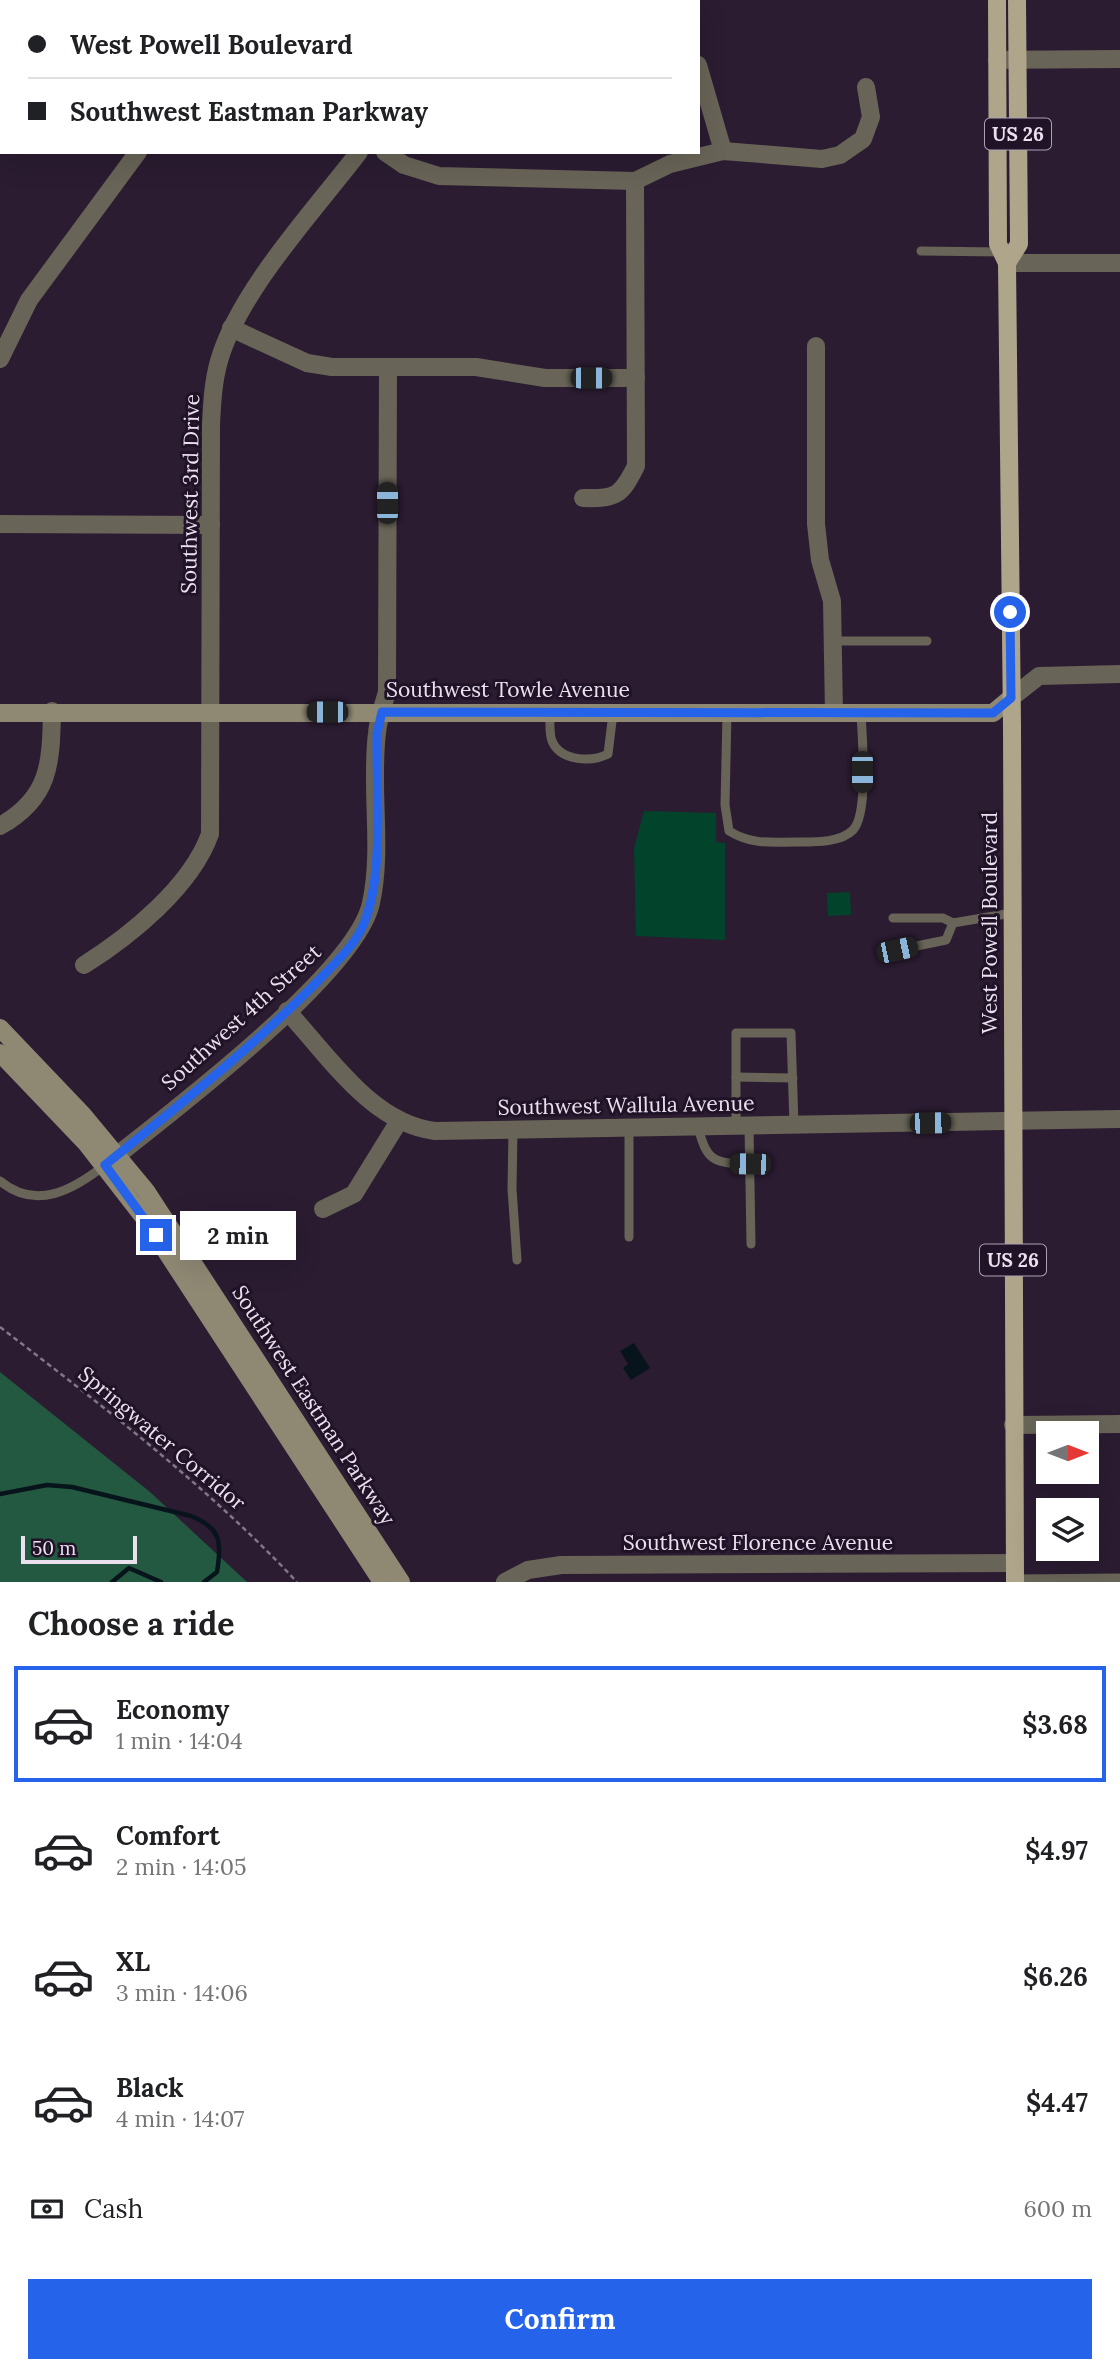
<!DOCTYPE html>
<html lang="en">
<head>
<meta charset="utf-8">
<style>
  body { margin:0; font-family:Lora,serif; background:#f6f6f6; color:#202124; height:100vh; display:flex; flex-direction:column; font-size:26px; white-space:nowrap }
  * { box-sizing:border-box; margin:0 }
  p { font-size:23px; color:#757577 }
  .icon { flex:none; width:38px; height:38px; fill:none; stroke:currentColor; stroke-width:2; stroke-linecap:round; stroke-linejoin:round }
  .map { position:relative; height:1582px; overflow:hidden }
  .sheet { display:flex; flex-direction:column; background:#fff; flex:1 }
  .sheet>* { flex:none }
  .guide { position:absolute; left:0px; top:0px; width:700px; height:154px; box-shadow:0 7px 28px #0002; display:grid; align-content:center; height:154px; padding:0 28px; background:#fff }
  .needle { width:46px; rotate:90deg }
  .tools { position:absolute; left:1036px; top:1421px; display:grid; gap:14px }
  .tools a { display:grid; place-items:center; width:63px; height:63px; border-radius:0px; background:#fff; box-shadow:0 7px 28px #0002; font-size:35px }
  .scale { position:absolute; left:21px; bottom:18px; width:116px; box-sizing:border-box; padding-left:7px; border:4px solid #eae0ee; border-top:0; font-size:19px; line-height:24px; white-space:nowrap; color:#eae0ee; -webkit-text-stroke:5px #211327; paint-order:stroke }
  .end { position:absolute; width:32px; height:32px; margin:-16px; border:9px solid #2563eb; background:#fff; box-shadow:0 0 0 4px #fff }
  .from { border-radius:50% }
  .bubble { position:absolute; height:49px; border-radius:0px; background:#fff; box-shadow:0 7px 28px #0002; font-size:23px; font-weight:700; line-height:49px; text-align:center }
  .car { position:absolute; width:21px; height:42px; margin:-21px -10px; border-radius:9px; box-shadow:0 0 5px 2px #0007; background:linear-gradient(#222 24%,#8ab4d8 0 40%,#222 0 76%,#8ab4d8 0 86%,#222 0) }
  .guide b { display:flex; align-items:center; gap:24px; height:66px; font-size:26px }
  .guide b+b { border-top:2px solid #e0e0e0 }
  .guide i { width:18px; height:18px; background:#202124 }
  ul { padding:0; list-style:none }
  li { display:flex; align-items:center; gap:21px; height:116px; margin:0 14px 10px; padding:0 14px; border:4px solid transparent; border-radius:0px }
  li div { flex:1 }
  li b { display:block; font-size:26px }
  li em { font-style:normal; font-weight:700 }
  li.active { border-color:#2563eb }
  li>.icon { width:63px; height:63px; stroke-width:1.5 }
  h2 { padding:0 28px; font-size:32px; line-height:84px }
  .pay { display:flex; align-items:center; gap:18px; height:77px; padding:0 28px; font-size:26px }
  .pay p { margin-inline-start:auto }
  .button { display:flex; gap:14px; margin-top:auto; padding:14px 28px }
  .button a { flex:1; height:80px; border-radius:0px; background:#2563eb; color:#fff; font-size:28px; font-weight:700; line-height:80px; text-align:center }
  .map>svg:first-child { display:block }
  .green { fill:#02432b }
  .forest { fill:#225940 }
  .water { fill:#08141c }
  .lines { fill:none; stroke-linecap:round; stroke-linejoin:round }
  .stream { stroke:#08141c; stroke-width:4.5 }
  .path { stroke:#837688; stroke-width:2.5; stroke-dasharray:5 3.5; stroke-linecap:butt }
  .lane { stroke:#686457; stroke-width:9 }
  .street { stroke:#686457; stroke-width:18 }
  .secondary { stroke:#8f8974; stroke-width:18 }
  .primary { stroke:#aea58b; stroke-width:18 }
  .route { stroke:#2563eb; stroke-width:9 }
  .labels { text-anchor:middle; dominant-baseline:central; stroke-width:6; stroke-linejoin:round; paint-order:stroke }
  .shield { fill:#211327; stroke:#aea2b2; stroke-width:2 }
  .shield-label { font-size:19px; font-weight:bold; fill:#eae0ee }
  .street-label { font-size:21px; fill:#eae0ee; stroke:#211327 }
</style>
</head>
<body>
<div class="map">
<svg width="1120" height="1582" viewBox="0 0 1120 1582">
  <rect width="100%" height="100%" fill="#2b1c31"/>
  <!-- green -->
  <g class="green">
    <path d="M 644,811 L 716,813 L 716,842 L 725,843 L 725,940 L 636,936 L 634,848 Z"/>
    <path d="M 850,892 L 851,915 L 828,916 L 827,893 Z"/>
  </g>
  <!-- forest -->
  <path class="forest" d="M 0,1372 L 150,1492 L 247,1582 L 0,1582 Z"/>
  <!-- water -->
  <path class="water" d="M 634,1343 L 650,1368 L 631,1380 L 623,1368 L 628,1364 L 620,1351 Z"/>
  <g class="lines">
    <!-- stream -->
    <g class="stream">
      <path d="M 0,1494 L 47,1485 L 72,1487 L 191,1516 C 221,1528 222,1542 217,1572 L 204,1582"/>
      <path d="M 112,1582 L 129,1568 L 161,1582"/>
    </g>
    <!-- path -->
    <path class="path" d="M 0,1327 C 104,1407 207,1486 297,1582"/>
    <!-- lane -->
    <g class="lane">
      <path d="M 921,251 L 1001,252"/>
      <path d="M 833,641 L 927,641"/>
      <path d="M 550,713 C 550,722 549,733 552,741 C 561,762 592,762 608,754 L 613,713"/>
      <path d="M 727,713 L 725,805 L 729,831 C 752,845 770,842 796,842 C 814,842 840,843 853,830 C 869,814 862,736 861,713"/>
      <path d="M 893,918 L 943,918 L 953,923"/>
      <path d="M 897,950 L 946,940 L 953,923 L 1012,913"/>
      <path d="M 736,1077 L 793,1078"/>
      <path d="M 736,1126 L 736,1033 L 791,1033 L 794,1125"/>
      <path d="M 749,1126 L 751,1244"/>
      <path d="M 698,1127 C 707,1162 714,1163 749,1164"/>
      <path d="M 513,1130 L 512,1189 L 517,1260"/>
      <path d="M 0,1181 C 36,1211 73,1190 105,1165"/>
      <path d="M 629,1237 L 629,1128"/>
      <path d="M 1015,1579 L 1120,1578"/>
    </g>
    <!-- street -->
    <g class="street">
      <path d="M 185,0 L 187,2"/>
      <path d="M 690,0 L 690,2"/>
      <path d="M 30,2 L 31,0"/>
      <path d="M 559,2 L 567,0"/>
      <path d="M 0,41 L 2,38"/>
      <path d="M 997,60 L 1120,59"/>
      <path d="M 698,65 L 723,151"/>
      <path d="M 385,152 L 404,165 L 439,176 L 635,181 L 670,164 L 723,151 L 822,159 L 840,155 L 863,139 L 871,117 L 866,87"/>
      <path d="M 1007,263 L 1120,263"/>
      <path d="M 231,328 L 307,363 L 332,367 L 476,367 L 545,378 L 636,378"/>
      <path d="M 816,346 L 816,524 L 820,560 L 832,601 L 834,713"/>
      <path d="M 0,359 L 29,300 L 138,152"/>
      <path d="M 583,498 C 616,499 621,496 636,466 L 635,181"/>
      <path d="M 0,524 L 211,525"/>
      <path d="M 1011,698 L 1039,676 L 1120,674"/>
      <path d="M 0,826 C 50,798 51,764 52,711"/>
      <path d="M 84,965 C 130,936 191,887 210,834 L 211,425 C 212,404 213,382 219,361 C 239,291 314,211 359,152"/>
      <path d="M 287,1011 C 329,1056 371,1123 435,1131 L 1120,1119"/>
      <path d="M 105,1165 C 166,1116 356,974 371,903 C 383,848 370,789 377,733 C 378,720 383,706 387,692 L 388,368"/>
      <path d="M 323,1209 L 354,1194 L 399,1121"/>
      <path d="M 1013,1425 L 1120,1424"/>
      <path d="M 505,1582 L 528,1570 L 561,1565 L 1015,1563"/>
    </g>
    <!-- secondary -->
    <g class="secondary">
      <path d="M 0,713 L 993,713 L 1011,698"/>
      <path d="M 0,1028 L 83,1115 L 146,1191 L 401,1582"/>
      <path d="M 0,1053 L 86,1143 L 145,1219 L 382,1582"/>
    </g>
    <!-- primary -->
    <g class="primary">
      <path d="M 997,0 L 998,244 L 1007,263 L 1012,726 L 1015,1582"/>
      <path d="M 1007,263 L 1019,244 L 1017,0"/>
    </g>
  </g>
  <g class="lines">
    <!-- route -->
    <path class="route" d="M 156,1235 L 105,1165 C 178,1106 252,1048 318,981 C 336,962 358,943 366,918 C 384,868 376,787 377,733 L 382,712 L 993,713 L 1011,698 L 1010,612"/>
  </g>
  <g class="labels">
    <!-- shield labels -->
    <g class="shield">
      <rect x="985" y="118.5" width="66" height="31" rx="5"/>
      <rect x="980" y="1244.5" width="66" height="31" rx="5"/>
    </g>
    <g class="shield-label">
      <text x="1018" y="134">US 26</text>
      <text x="1013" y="1260">US 26</text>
    </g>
    <!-- street labels -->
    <g class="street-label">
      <text transform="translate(190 494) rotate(-89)">Southwest 3rd Drive</text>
      <text x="508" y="689">Southwest Towle Avenue</text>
      <text transform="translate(989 923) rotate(-90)">West Powell Boulevard</text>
      <text transform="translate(241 1017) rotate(-42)">Southwest 4th Street</text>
      <text transform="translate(626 1105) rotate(-1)">Southwest Wallula Avenue</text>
      <text transform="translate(314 1405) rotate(57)">Southwest Eastman Parkway</text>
      <text transform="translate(162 1438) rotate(40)">Springwater Corridor</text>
      <text x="758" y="1542">Southwest Florence Avenue</text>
    </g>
  </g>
</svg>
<div class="tools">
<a><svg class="needle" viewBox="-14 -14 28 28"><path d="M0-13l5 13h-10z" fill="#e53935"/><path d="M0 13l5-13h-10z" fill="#757577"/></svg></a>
<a><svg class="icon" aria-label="layers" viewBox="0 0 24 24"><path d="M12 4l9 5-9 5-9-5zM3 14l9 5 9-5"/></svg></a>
</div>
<div class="scale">50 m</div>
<i class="end from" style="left:1010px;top:612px"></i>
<i class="end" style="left:156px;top:1235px"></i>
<div class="bubble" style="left:180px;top:1211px;width:116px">2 min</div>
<i class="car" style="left:591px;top:378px;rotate:90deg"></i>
<i class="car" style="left:387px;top:503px;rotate:0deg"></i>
<i class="car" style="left:327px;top:712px;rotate:270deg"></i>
<i class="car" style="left:862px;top:772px;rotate:180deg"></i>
<i class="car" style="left:897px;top:950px;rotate:78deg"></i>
<i class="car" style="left:930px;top:1123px;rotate:89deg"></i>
<i class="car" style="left:750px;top:1164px;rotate:271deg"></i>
<div class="guide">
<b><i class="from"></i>West Powell Boulevard</b>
<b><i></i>Southwest Eastman Parkway</b>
</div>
</div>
<section class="sheet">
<h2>Choose a ride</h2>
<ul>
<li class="active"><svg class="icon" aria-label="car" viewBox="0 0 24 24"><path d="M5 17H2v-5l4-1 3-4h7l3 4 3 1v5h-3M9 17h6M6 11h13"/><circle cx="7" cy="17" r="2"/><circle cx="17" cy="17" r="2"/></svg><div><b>Economy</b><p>1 min · 14:04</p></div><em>$3.68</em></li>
<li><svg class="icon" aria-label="car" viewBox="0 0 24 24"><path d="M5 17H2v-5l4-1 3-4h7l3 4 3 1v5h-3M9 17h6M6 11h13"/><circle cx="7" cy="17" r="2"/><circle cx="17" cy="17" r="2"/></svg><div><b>Comfort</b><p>2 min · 14:05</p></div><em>$4.97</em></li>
<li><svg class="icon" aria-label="car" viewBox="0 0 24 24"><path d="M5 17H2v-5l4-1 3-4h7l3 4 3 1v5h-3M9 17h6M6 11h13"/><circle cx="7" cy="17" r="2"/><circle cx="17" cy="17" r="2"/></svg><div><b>XL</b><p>3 min · 14:06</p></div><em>$6.26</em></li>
<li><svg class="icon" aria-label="car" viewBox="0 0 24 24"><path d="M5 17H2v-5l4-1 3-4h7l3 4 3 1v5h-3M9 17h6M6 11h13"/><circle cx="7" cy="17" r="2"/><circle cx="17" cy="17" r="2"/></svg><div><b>Black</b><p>4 min · 14:07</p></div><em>$4.47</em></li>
</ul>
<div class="pay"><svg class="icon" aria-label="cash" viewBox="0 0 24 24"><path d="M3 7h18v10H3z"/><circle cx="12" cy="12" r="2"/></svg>Cash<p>600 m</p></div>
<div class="button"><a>Confirm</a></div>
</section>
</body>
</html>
